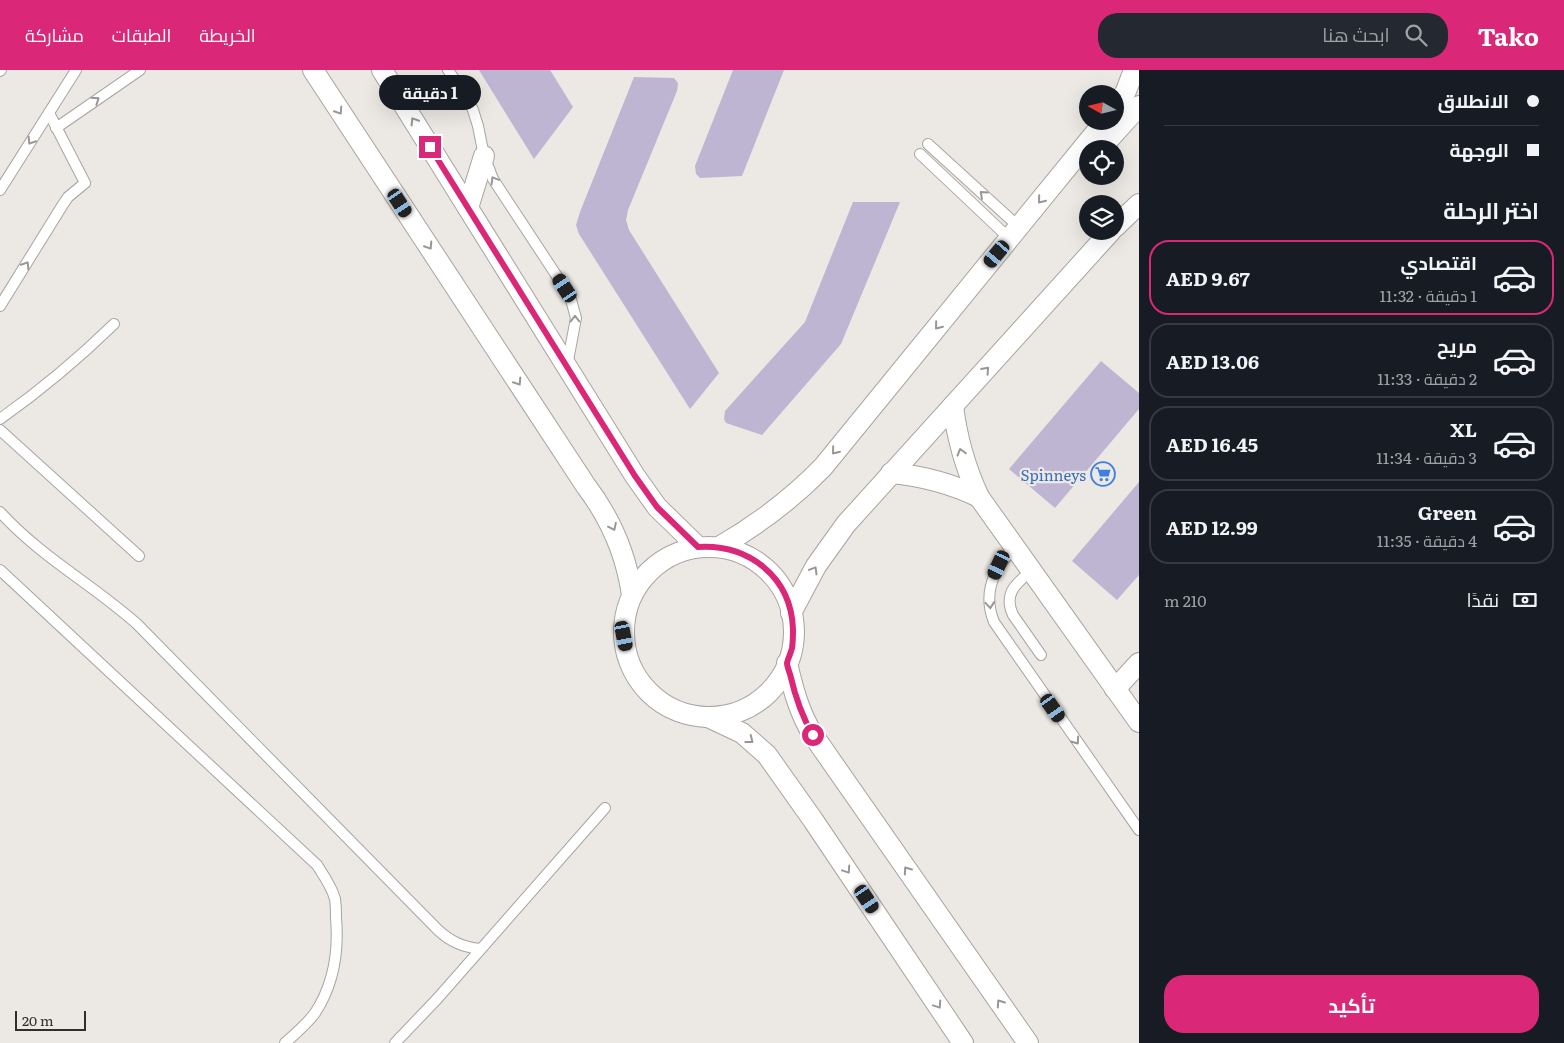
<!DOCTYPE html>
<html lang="ar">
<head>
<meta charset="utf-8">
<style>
  body { margin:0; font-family:Literata,Cairo,serif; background:#242831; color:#f1f3f6; direction:rtl; height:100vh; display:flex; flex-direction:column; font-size:19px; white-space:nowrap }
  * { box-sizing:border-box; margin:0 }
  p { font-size:16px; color:#9ea1a6 }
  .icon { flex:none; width:28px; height:28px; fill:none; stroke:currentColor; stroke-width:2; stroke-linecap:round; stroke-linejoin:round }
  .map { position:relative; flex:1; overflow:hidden; direction:ltr }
  .panel { display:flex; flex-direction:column; background:#171b24; width:425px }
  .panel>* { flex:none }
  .banner { display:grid; align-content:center; height:110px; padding:0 25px; background:#171b24 }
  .needle { width:32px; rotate:278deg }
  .tools { position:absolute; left:1079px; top:15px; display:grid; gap:10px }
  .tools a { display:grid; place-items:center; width:45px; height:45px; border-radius:50%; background:#171b24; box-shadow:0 5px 20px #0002; font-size:25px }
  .scale { position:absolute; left:15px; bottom:12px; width:71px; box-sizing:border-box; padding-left:5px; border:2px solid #312f2d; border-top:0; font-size:14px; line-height:18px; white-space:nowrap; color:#312f2d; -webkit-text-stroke:4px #ece8e3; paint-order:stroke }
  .end { position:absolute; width:22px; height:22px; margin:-11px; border:6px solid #db2777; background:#fff; box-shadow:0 0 0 2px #fff }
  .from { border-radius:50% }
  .bubble { position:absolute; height:35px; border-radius:18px; background:#171b24; box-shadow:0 5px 20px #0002; font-size:16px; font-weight:700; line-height:35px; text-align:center; direction:rtl }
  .car { position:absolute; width:15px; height:30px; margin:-15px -8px; border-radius:6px; box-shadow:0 0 4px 1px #0007; background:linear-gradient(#222 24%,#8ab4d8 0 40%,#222 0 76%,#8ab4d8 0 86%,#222 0) }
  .banner b { display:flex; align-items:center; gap:18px; height:48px; font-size:19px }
  .banner b+b { border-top:1px solid #363941 }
  .banner i { width:12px; height:12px; background:#f1f3f6 }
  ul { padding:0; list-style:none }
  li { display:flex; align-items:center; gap:15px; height:75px; margin:0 10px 8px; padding:0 15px; border:2px solid #363941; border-radius:20px }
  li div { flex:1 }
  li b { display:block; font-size:19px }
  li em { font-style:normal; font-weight:700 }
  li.active { border-color:#db2777 }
  li>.icon { width:45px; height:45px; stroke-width:1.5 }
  h2 { padding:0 25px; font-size:22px; line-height:60px }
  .pay { display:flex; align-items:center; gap:12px; height:55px; padding:0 25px; font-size:19px }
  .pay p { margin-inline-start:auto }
  .primary-button { display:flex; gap:10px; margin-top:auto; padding:10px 25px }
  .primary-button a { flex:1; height:58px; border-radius:20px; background:#db2777; color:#fff; font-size:20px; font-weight:700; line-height:58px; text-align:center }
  header { display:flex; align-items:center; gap:30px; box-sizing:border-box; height:70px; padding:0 25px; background:#db2777; color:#fff }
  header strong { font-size:24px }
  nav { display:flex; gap:28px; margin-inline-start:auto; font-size:18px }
  .search { width:350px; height:45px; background:#242831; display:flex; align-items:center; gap:12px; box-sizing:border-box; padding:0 18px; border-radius:20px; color:#9ea1a6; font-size:19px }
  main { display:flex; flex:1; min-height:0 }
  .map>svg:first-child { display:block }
  .building { fill:#beb5d2 }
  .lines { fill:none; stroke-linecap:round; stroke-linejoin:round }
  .service-casing { stroke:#a8a4a0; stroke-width:12 }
  .minor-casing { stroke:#a8a4a0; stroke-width:22 }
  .service { stroke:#fff; stroke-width:10 }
  .minor { stroke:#fff; stroke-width:20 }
  .oneway { stroke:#989796 }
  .route { stroke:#db2777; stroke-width:6 }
  .labels { text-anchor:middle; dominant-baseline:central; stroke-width:4.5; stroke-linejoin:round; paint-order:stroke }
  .shop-label { font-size:15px; fill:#366cbe; stroke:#ece8e3; text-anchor:end }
</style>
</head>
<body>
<header>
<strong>Tako</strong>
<div class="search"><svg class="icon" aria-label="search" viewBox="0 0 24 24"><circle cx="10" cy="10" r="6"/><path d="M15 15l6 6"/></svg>ابحث هنا</div>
<nav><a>الخريطة</a><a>الطبقات</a><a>مشاركة</a></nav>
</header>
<main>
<section class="panel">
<div class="banner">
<b><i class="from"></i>الانطلاق</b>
<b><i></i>الوجهة</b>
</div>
<h2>اختر الرحلة</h2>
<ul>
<li class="active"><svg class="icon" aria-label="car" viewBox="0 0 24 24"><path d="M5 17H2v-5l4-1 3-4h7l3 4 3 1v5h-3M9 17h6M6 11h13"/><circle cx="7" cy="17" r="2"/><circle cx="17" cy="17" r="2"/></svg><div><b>اقتصادي</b><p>1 دقيقة · 11:32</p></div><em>AED 9.67</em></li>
<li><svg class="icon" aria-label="car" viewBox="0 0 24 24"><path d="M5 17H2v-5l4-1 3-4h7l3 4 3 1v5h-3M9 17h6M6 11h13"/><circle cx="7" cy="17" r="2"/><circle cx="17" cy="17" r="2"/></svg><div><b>مريح</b><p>2 دقيقة · 11:33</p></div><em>AED 13.06</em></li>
<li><svg class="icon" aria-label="car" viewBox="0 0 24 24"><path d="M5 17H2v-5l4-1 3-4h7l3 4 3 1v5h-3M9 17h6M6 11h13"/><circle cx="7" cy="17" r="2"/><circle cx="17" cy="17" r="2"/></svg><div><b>XL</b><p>3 دقيقة · 11:34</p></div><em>AED 16.45</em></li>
<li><svg class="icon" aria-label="car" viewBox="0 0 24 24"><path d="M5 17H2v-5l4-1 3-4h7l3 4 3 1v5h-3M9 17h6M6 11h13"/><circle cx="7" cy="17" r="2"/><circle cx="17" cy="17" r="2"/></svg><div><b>Green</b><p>4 دقيقة · 11:35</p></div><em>AED 12.99</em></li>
</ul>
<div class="pay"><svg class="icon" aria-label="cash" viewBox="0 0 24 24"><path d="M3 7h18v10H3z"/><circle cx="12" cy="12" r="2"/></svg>نقدًا<p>210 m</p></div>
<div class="primary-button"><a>تأكيد</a></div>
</section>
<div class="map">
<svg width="1139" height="973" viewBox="0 0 1139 973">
  <rect width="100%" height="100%" fill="#ece8e3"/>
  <!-- building -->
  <g class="building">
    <path d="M 479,0 L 550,0 L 573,37 L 534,89 Z"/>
    <path d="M 733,0 L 784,0 L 742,106 L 700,108 L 696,104 L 695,96 Z"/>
    <path d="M 634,7 L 674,8 L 678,13 L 677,21 L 628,140 L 626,150 L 629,160 L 719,303 L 690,339 L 579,164 L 576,155 L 580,142 Z"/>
    <path d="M 853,132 L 900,132 L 841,274 L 762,365 L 726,353 L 724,349 L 725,341 L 805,252 Z"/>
    <path d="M 1101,291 L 1139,323 L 1139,339 L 1055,438 L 1009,399 Z"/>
    <path d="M 1139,412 L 1139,505 L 1117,530 L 1072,491 Z"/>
  </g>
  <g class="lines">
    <!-- service casing -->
    <g class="service-casing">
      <g id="service">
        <path d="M 448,0 L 466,26 L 473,40 L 478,56 L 484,86 L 493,109 L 570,226 L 576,248 L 567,296"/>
        <path d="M 0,1 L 1,0"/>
        <path d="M 56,58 L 140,0"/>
        <path d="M 928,74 L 1019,157"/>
        <path d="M 920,84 L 1010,169"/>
        <path d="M 0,120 L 76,0"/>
        <path d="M 0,236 L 62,136 L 68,127 L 85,113 L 49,43"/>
        <path d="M 0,349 C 41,320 78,289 114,254"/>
        <path d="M 0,360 L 139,486"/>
        <path d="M 0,442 C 41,487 92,514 137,554 L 438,860 C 451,872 463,877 480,879"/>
        <path d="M 1015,477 C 994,498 982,522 994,552 L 1139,760"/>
        <path d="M 0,500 L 317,795 C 324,806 332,817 335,829 C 336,835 336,842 336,848 C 339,883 334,914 315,943 C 307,954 295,964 285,973"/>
        <path d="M 1032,500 C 1016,514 1003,523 1013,545 L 1041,585"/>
        <path d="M 395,973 L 437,929 L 605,738"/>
      </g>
    </g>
    <!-- minor casing -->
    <g class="minor-casing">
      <g id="minor">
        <path d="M 313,0 L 586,416 C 611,449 626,483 632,525"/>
        <path d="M 382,0 L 635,406 L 657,437 L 698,477"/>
        <path d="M 1115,39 L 1126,21 L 1134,0"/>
        <path d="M 1100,79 L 1139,36"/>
        <path d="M 468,138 L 484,86"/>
        <path d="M 1115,157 L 1139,134"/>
        <path d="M 953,336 C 957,368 965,397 979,427 L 1139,652"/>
        <path d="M 891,403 C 923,406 950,413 979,427"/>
        <path d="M 719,477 C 759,454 791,430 823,397 L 1105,51"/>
        <circle cx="709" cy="562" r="85"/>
        <path d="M 791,543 L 816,496 L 846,454 L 1111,161"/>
        <path d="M 787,593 C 793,619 799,642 813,665 L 1028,973"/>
        <path d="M 1115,619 L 1139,593"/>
        <path d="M 708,647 L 742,663 L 767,685 L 813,750 L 963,973"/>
      </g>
    </g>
    <!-- service -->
    <use href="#service" class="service"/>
    <!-- minor -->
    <use href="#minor" class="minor"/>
  </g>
  <!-- one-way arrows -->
  <defs><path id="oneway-chevron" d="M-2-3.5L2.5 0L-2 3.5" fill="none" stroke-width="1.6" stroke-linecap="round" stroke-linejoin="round" transform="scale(1.25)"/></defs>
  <g class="oneway">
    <use href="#oneway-chevron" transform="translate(96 30) rotate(-34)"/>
    <use href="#oneway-chevron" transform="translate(339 41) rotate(57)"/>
    <use href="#oneway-chevron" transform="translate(414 51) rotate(-122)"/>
    <use href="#oneway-chevron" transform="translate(31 71) rotate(122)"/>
    <use href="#oneway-chevron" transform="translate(494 110) rotate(-121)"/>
    <use href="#oneway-chevron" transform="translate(983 124) rotate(-138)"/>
    <use href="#oneway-chevron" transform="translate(1041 130) rotate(129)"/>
    <use href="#oneway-chevron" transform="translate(429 176) rotate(57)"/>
    <use href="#oneway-chevron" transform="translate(26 195) rotate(-58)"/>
    <use href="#oneway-chevron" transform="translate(575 249) rotate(-90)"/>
    <use href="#oneway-chevron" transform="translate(938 256) rotate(129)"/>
    <use href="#oneway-chevron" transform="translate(986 300) rotate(-48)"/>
    <use href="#oneway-chevron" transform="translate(518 312) rotate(57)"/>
    <use href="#oneway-chevron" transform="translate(835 381) rotate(129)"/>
    <use href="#oneway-chevron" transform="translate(961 382) rotate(-106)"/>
    <use href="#oneway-chevron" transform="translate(613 457) rotate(64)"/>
    <use href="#oneway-chevron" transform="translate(814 500) rotate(-59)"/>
    <use href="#oneway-chevron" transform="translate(990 535) rotate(85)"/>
    <use href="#oneway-chevron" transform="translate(750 670) rotate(38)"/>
    <use href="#oneway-chevron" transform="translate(1076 671) rotate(55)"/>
    <use href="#oneway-chevron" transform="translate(847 800) rotate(56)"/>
    <use href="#oneway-chevron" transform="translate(907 800) rotate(-125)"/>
    <use href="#oneway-chevron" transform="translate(1000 933) rotate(-125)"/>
    <use href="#oneway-chevron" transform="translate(938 935) rotate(56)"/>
  </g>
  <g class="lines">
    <!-- route -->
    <path class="route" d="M 430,77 L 635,406 L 657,437 L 698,477 C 748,474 791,506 793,559 C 793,565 793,572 792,578 C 791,583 788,588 787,593 C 787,596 789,601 790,604 C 795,626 801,645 813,665"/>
  </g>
  <!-- icons -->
  <defs>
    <g id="supermarket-ring" transform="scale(1.25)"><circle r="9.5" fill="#ece8e3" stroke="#3f7fe0" stroke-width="1.5"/><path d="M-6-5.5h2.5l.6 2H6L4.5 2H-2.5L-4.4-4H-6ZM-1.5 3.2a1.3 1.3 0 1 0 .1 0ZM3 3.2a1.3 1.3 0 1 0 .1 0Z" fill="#3f7fe0"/></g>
  </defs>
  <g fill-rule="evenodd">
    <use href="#supermarket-ring" x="1103" y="404"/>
  </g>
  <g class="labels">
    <!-- shop labels -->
    <g class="shop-label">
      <text x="1086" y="404">Spinneys</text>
    </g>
  </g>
</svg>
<div class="tools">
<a><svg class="needle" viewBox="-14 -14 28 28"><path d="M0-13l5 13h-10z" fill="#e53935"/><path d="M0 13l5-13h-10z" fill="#9ea1a6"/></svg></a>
<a><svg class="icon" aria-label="locate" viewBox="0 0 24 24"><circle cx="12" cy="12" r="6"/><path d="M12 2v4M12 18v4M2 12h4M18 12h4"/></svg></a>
<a><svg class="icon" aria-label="layers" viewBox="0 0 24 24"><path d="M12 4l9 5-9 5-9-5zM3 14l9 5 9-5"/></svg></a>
</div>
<div class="scale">20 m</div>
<i class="end from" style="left:813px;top:665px"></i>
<i class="end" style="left:430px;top:77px"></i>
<div class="bubble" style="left:379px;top:5px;width:102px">1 دقيقة</div>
<i class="car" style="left:400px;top:133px;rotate:147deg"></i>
<i class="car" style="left:997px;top:184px;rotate:220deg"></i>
<i class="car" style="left:565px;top:218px;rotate:327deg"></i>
<i class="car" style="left:999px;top:495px;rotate:205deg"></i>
<i class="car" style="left:624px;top:566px;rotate:169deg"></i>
<i class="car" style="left:1053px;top:638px;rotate:145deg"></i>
<i class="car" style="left:867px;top:829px;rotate:146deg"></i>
</div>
</main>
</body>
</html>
